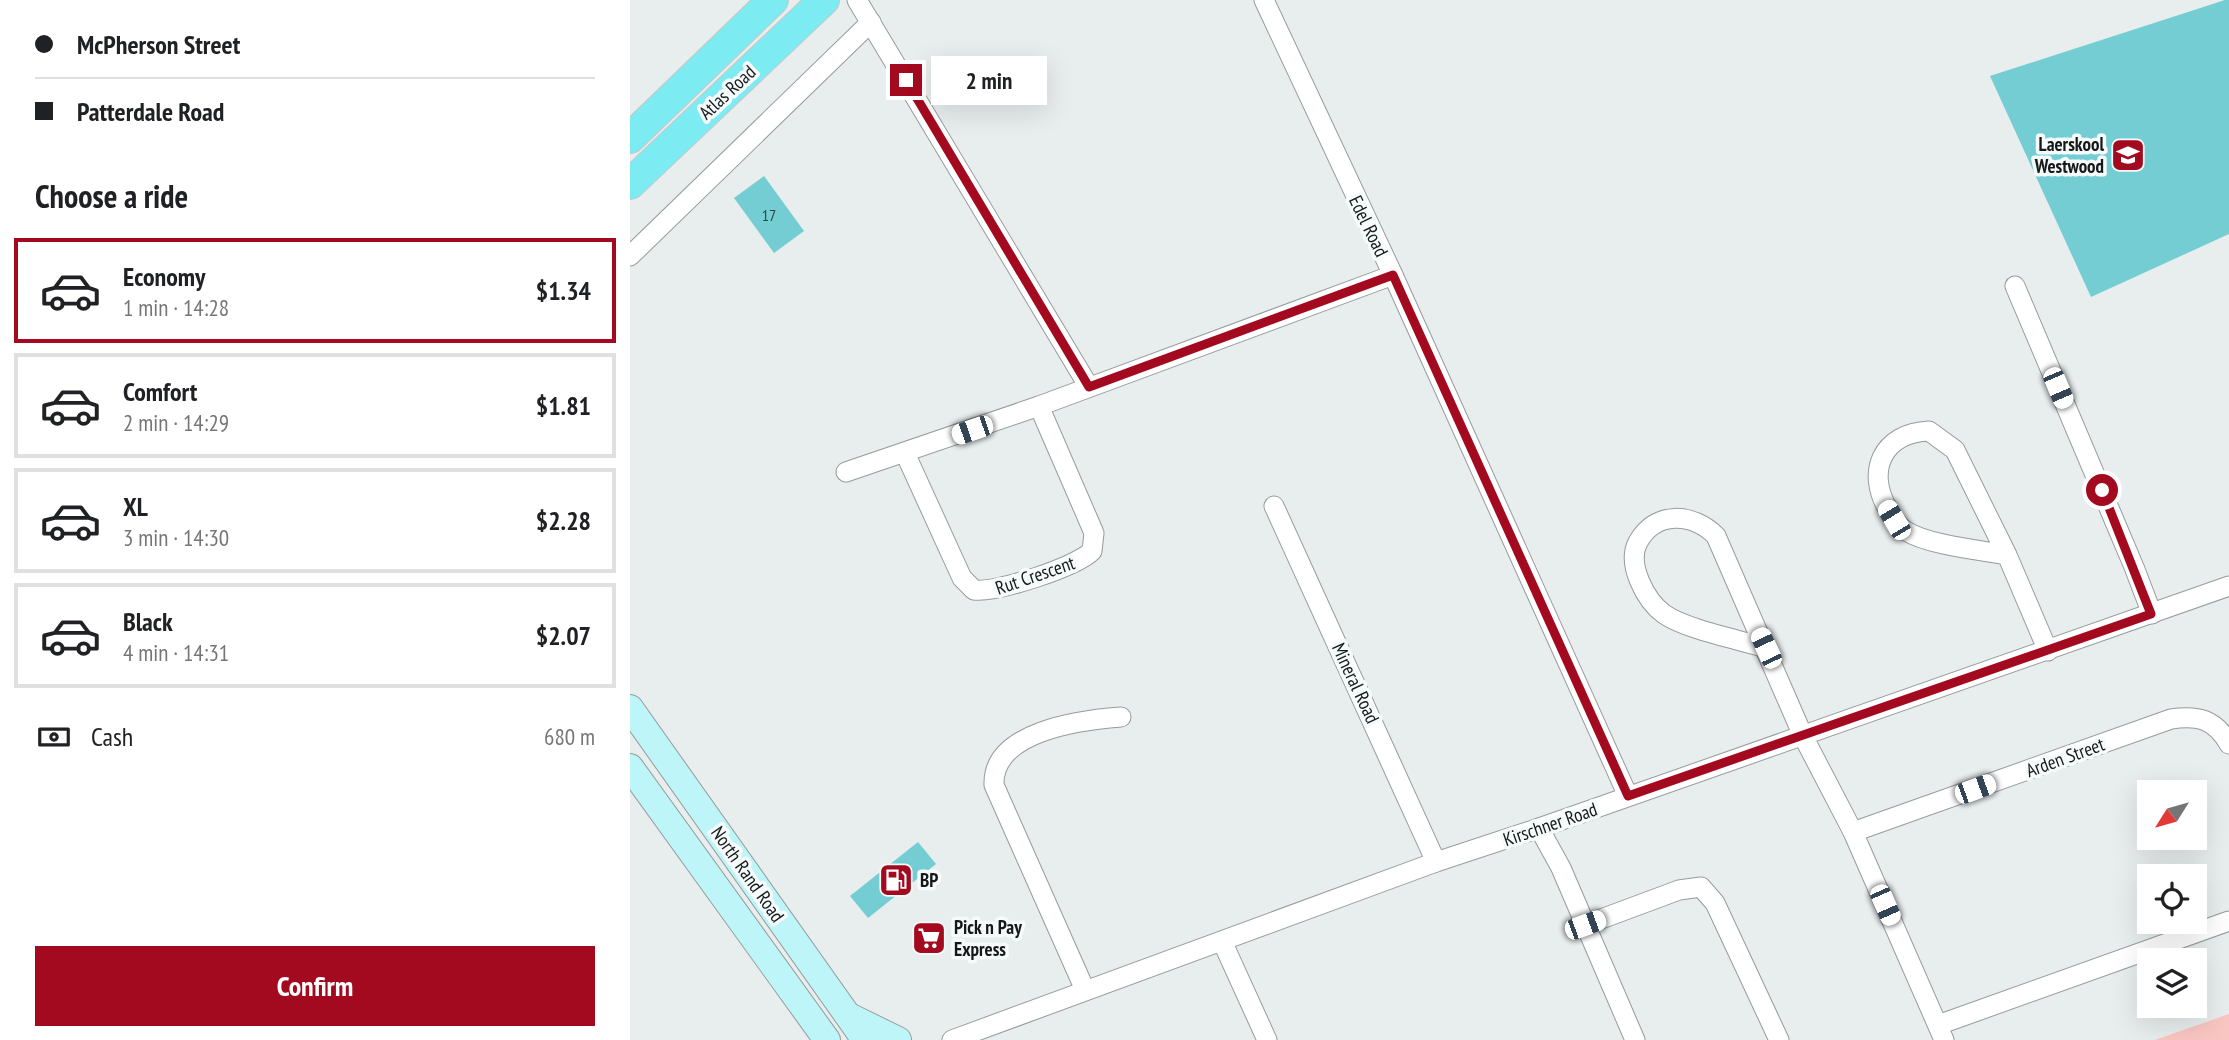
<!DOCTYPE html>
<html lang="en">
<head>
<meta charset="utf-8">
<style>
  body { margin:0; font-family:"PT Sans Narrow",sans-serif; background:#f6f6f6; color:#202124; height:100vh; display:flex; flex-direction:column; font-size:26px; white-space:nowrap }
  * { box-sizing:border-box; margin:0 }
  p { font-size:23px; color:#757577 }
  .icon { flex:none; width:38px; height:38px; fill:none; stroke:currentColor; stroke-width:2; stroke-linecap:round; stroke-linejoin:round }
  .map { position:relative; flex:1; overflow:hidden }
  .details { display:flex; flex-direction:column; background:#fff; width:630px }
  .details>* { flex:none }
  .banner { display:grid; align-content:center; height:154px; padding:0 35px; background:#fff }
  .needle { width:46px; rotate:233deg }
  .fabs { position:absolute; left:1507px; top:780px; display:grid; gap:14px }
  .fabs a { display:grid; place-items:center; width:70px; height:70px; border-radius:0px; background:#fff; box-shadow:0 7px 28px #0002; font-size:35px }
  .end { position:absolute; width:32px; height:32px; margin:-16px; border:9px solid #a40a1f; background:#fff; box-shadow:0 0 0 4px #fff }
  .from { border-radius:50% }
  .bubble { position:absolute; height:49px; border-radius:0px; background:#fff; box-shadow:0 7px 28px #0002; font-size:23px; font-weight:600; line-height:49px; text-align:center }
  .car { position:absolute; width:21px; height:42px; margin:-21px -10px; border-radius:9px; box-shadow:0 0 5px 2px #0007; background:linear-gradient(#fff 24%,#345 0 40%,#fff 0 76%,#345 0 86%,#fff 0) }
  .banner b { display:flex; align-items:center; gap:24px; height:66px; font-size:26px }
  .banner b+b { border-top:2px solid #e0e0e0 }
  .banner i { width:18px; height:18px; background:#202124 }
  ul { padding:0; list-style:none }
  li { display:flex; align-items:center; gap:21px; height:105px; margin:0 14px 10px; padding:0 21px; border:4px solid #e0e0e0; border-radius:0px }
  li div { flex:1 }
  li b { display:block; font-size:26px }
  li em { font-style:normal; font-weight:600 }
  li.active { border-color:#a40a1f }
  li>.icon { width:63px; height:63px; stroke-width:1.5 }
  h2 { padding:0 35px; font-size:32px; line-height:84px }
  .pay { display:flex; align-items:center; gap:18px; height:77px; padding:0 35px; font-size:26px }
  .pay p { margin-inline-start:auto }
  .button { display:flex; gap:14px; margin-top:auto; padding:14px 35px }
  .button a { flex:1; height:80px; border-radius:0px; background:#a40a1f; color:#fff; font-size:28px; font-weight:600; line-height:80px; text-align:center }
  main { display:flex; flex:1; min-height:0 }
  .map>svg:first-child { display:block }
  .green { fill:#fac6c2 }
  .building { fill:#74cdd3 }
  .lines { fill:none; stroke-linecap:round; stroke-linejoin:round }
  .street-casing { stroke:#969b9b; stroke-width:21 }
  .secondary-casing { stroke:#969b9b; stroke-width:28 }
  .primary-casing { stroke:#c7c8c8; stroke-width:32 }
  .street { stroke:#fff; stroke-width:19 }
  .secondary { stroke:#bef5f8; stroke-width:26 }
  .primary { stroke:#7debf2; stroke-width:30 }
  .route { stroke:#a40a1f; stroke-width:9 }
  .labels { text-anchor:middle; dominant-baseline:central; stroke-width:7; stroke-linejoin:round; paint-order:stroke }
  .number-label { font-size:16px; fill:#2e4648 }
  .street-label { font-size:19px; fill:#171919; stroke:#f5fafb }
  .poi-label { font-size:19px; font-weight:bold; fill:#171919; stroke:#f5fafb; text-anchor:start }
</style>
</head>
<body>
<main>
<section class="details">
<div class="banner">
<b><i class="from"></i>McPherson Street</b>
<b><i></i>Patterdale Road</b>
</div>
<h2>Choose a ride</h2>
<ul>
<li class="active"><svg class="icon" aria-label="car" viewBox="0 0 24 24"><path d="M5 17H2v-5l4-1 3-4h7l3 4 3 1v5h-3M9 17h6M6 11h13"/><circle cx="7" cy="17" r="2"/><circle cx="17" cy="17" r="2"/></svg><div><b>Economy</b><p>1 min · 14:28</p></div><em>$1.34</em></li>
<li><svg class="icon" aria-label="car" viewBox="0 0 24 24"><path d="M5 17H2v-5l4-1 3-4h7l3 4 3 1v5h-3M9 17h6M6 11h13"/><circle cx="7" cy="17" r="2"/><circle cx="17" cy="17" r="2"/></svg><div><b>Comfort</b><p>2 min · 14:29</p></div><em>$1.81</em></li>
<li><svg class="icon" aria-label="car" viewBox="0 0 24 24"><path d="M5 17H2v-5l4-1 3-4h7l3 4 3 1v5h-3M9 17h6M6 11h13"/><circle cx="7" cy="17" r="2"/><circle cx="17" cy="17" r="2"/></svg><div><b>XL</b><p>3 min · 14:30</p></div><em>$2.28</em></li>
<li><svg class="icon" aria-label="car" viewBox="0 0 24 24"><path d="M5 17H2v-5l4-1 3-4h7l3 4 3 1v5h-3M9 17h6M6 11h13"/><circle cx="7" cy="17" r="2"/><circle cx="17" cy="17" r="2"/></svg><div><b>Black</b><p>4 min · 14:31</p></div><em>$2.07</em></li>
</ul>
<div class="pay"><svg class="icon" aria-label="cash" viewBox="0 0 24 24"><path d="M3 7h18v10H3z"/><circle cx="12" cy="12" r="2"/></svg>Cash<p>680 m</p></div>
<div class="button"><a>Confirm</a></div>
</section>
<div class="map">
<svg width="1599" height="1040" viewBox="0 0 1599 1040">
  <rect width="100%" height="100%" fill="#e8eded"/>
  <!-- green -->
  <path class="green" d="M 1599,1014 L 1599,1040 L 1525,1040 Z"/>
  <!-- building -->
  <g class="building">
    <path d="M 1595,0 L 1599,0 L 1599,234 L 1461,297 L 1360,76 Z"/>
    <path d="M 134,176 L 174,231 L 144,253 L 104,198 Z"/>
    <path d="M 288,842 L 306,864 L 238,918 L 220,896 Z"/>
  </g>
  <g class="lines">
    <!-- street casing -->
    <g class="street-casing">
      <g id="street">
        <path d="M 227,0 L 459,387"/>
        <path d="M 634,0 L 763,275 L 998,796"/>
        <path d="M 0,256 L 241,22"/>
        <path d="M 1385,286 L 1504,567 L 1522,614"/>
        <path d="M 275,453 L 332,578 L 344,590 C 366,593 446,567 462,551 L 464,533 L 409,406"/>
        <path d="M 216,472 L 409,406 L 763,275"/>
        <path d="M 644,506 L 806,862"/>
        <path d="M 1377,555 C 1350,550 1298,545 1276,531 C 1269,527 1263,519 1259,511 C 1235,472 1252,433 1299,431 L 1325,450 L 1377,555 L 1418,651"/>
        <path d="M 1136,648 C 1110,640 1055,629 1034,614 C 1016,601 996,564 1008,542 C 1026,510 1063,513 1086,536 L 1173,736 L 1223,832 L 1314,1040"/>
        <path d="M 909,828 L 931,868 L 1005,1040"/>
        <path d="M 1223,832 L 1541,719 C 1568,715 1585,719 1599,744"/>
        <path d="M 955,925 L 1049,890 L 1071,887 L 1085,903 L 1149,1040"/>
        <path d="M 592,941 L 637,1040"/>
        <path d="M 455,990 L 364,785 C 362,731 451,720 491,717"/>
        <path d="M 1308,1025 L 1599,921"/>
        <path d="M 322,1040 L 806,862 L 909,828 L 1599,586"/>
      </g>
    </g>
    <!-- secondary casing -->
    <g class="secondary-casing">
      <g id="secondary">
        <path d="M 0,708 L 235,1040"/>
        <path d="M 0,767 L 197,1040"/>
        <path d="M 221,1017 L 268,1040"/>
      </g>
    </g>
    <!-- primary casing -->
    <g class="primary-casing">
      <g id="primary">
        <path d="M 0,138 L 143,0"/>
        <path d="M 0,184 L 194,0"/>
      </g>
    </g>
    <!-- street -->
    <use href="#street" class="street"/>
    <!-- secondary -->
    <use href="#secondary" class="secondary"/>
    <!-- primary -->
    <use href="#primary" class="primary"/>
  </g>
  <g class="lines">
    <!-- route -->
    <path class="route" d="M 276,80 L 459,387 L 763,275 L 998,796 L 1521,614 L 1472,490"/>
  </g>
  <!-- icons -->
  <defs>
    <g id="school-square" transform="scale(1.75)"><rect x="-9" y="-9" width="18" height="18" rx="4" fill="#a40a1f" stroke="#f5fafb"/><path d="M0-5L7-2L0 1L-7-2ZM-4 1L0 2.5L4 1V4Q0 6-4 4Z" fill="#fff"/></g>
    <g id="fuel-square" transform="scale(1.75)"><rect x="-9" y="-9" width="18" height="18" rx="4" fill="#a40a1f" stroke="#f5fafb"/><path d="M-5.5-6h7V0h2V4h1.3V-2.5L3-4.5l.8-.8L6-3V5H2.5V1h-1V6h-7ZM-4.2-4.7v3.2H.2V-4.7Z" fill="#fff"/></g>
    <g id="supermarket-square" transform="scale(1.75)"><rect x="-9" y="-9" width="18" height="18" rx="4" fill="#a40a1f" stroke="#f5fafb"/><path d="M-6-5.5h2.5l.6 2H6L4.5 2H-2.5L-4.4-4H-6ZM-1.5 3.2a1.3 1.3 0 1 0 .1 0ZM3 3.2a1.3 1.3 0 1 0 .1 0Z" fill="#fff"/></g>
  </defs>
  <g fill-rule="evenodd">
    <use href="#school-square" x="1498" y="155"/>
    <use href="#fuel-square" x="266" y="880"/>
    <use href="#supermarket-square" x="299" y="938"/>
  </g>
  <g class="labels">
    <!-- number labels -->
    <g class="number-label">
      <text x="139" y="215">17</text>
    </g>
    <!-- street labels -->
    <g class="street-label">
      <text transform="translate(97 92) rotate(-43)">Atlas Road</text>
      <text transform="translate(739 226) rotate(64)">Edel Road</text>
      <text transform="translate(405 575) rotate(-19)">Rut Crescent</text>
      <text transform="translate(726 683) rotate(65)">Mineral Road</text>
      <text transform="translate(1435 757) rotate(-20)">Arden Street</text>
      <text transform="translate(920 824) rotate(-19)">Kirschner Road</text>
      <text transform="translate(118 874) rotate(55)">North Rand Road</text>
    </g>
    <!-- poi labels -->
    <g class="poi-label">
      <text x="1474" y="144" text-anchor="end">Laerskool<tspan x="1474" dy="22">Westwood</tspan></text>
      <text x="290" y="880">BP</text>
      <text x="324" y="927">Pick n Pay<tspan x="324" dy="22">Express</tspan></text>
    </g>
  </g>
</svg>
<div class="fabs">
<a><svg class="needle" viewBox="-14 -14 28 28"><path d="M0-13l5 13h-10z" fill="#e53935"/><path d="M0 13l5-13h-10z" fill="#757577"/></svg></a>
<a><svg class="icon" aria-label="locate" viewBox="0 0 24 24"><circle cx="12" cy="12" r="6"/><path d="M12 2v4M12 18v4M2 12h4M18 12h4"/></svg></a>
<a><svg class="icon" aria-label="layers" viewBox="0 0 24 24"><path d="M12 4l9 5-9 5-9-5zM3 14l9 5 9-5"/></svg></a>
</div>
<i class="end from" style="left:1472px;top:490px"></i>
<i class="end" style="left:276px;top:80px"></i>
<div class="bubble" style="left:301px;top:56px;width:116px">2 min</div>
<i class="car" style="left:1428px;top:388px;rotate:157deg"></i>
<i class="car" style="left:342px;top:430px;rotate:251deg"></i>
<i class="car" style="left:1264px;top:520px;rotate:329deg"></i>
<i class="car" style="left:1136px;top:648px;rotate:335deg"></i>
<i class="car" style="left:1345px;top:789px;rotate:70deg"></i>
<i class="car" style="left:1255px;top:905px;rotate:156deg"></i>
<i class="car" style="left:955px;top:925px;rotate:70deg"></i>
</div>
</main>
</body>
</html>
